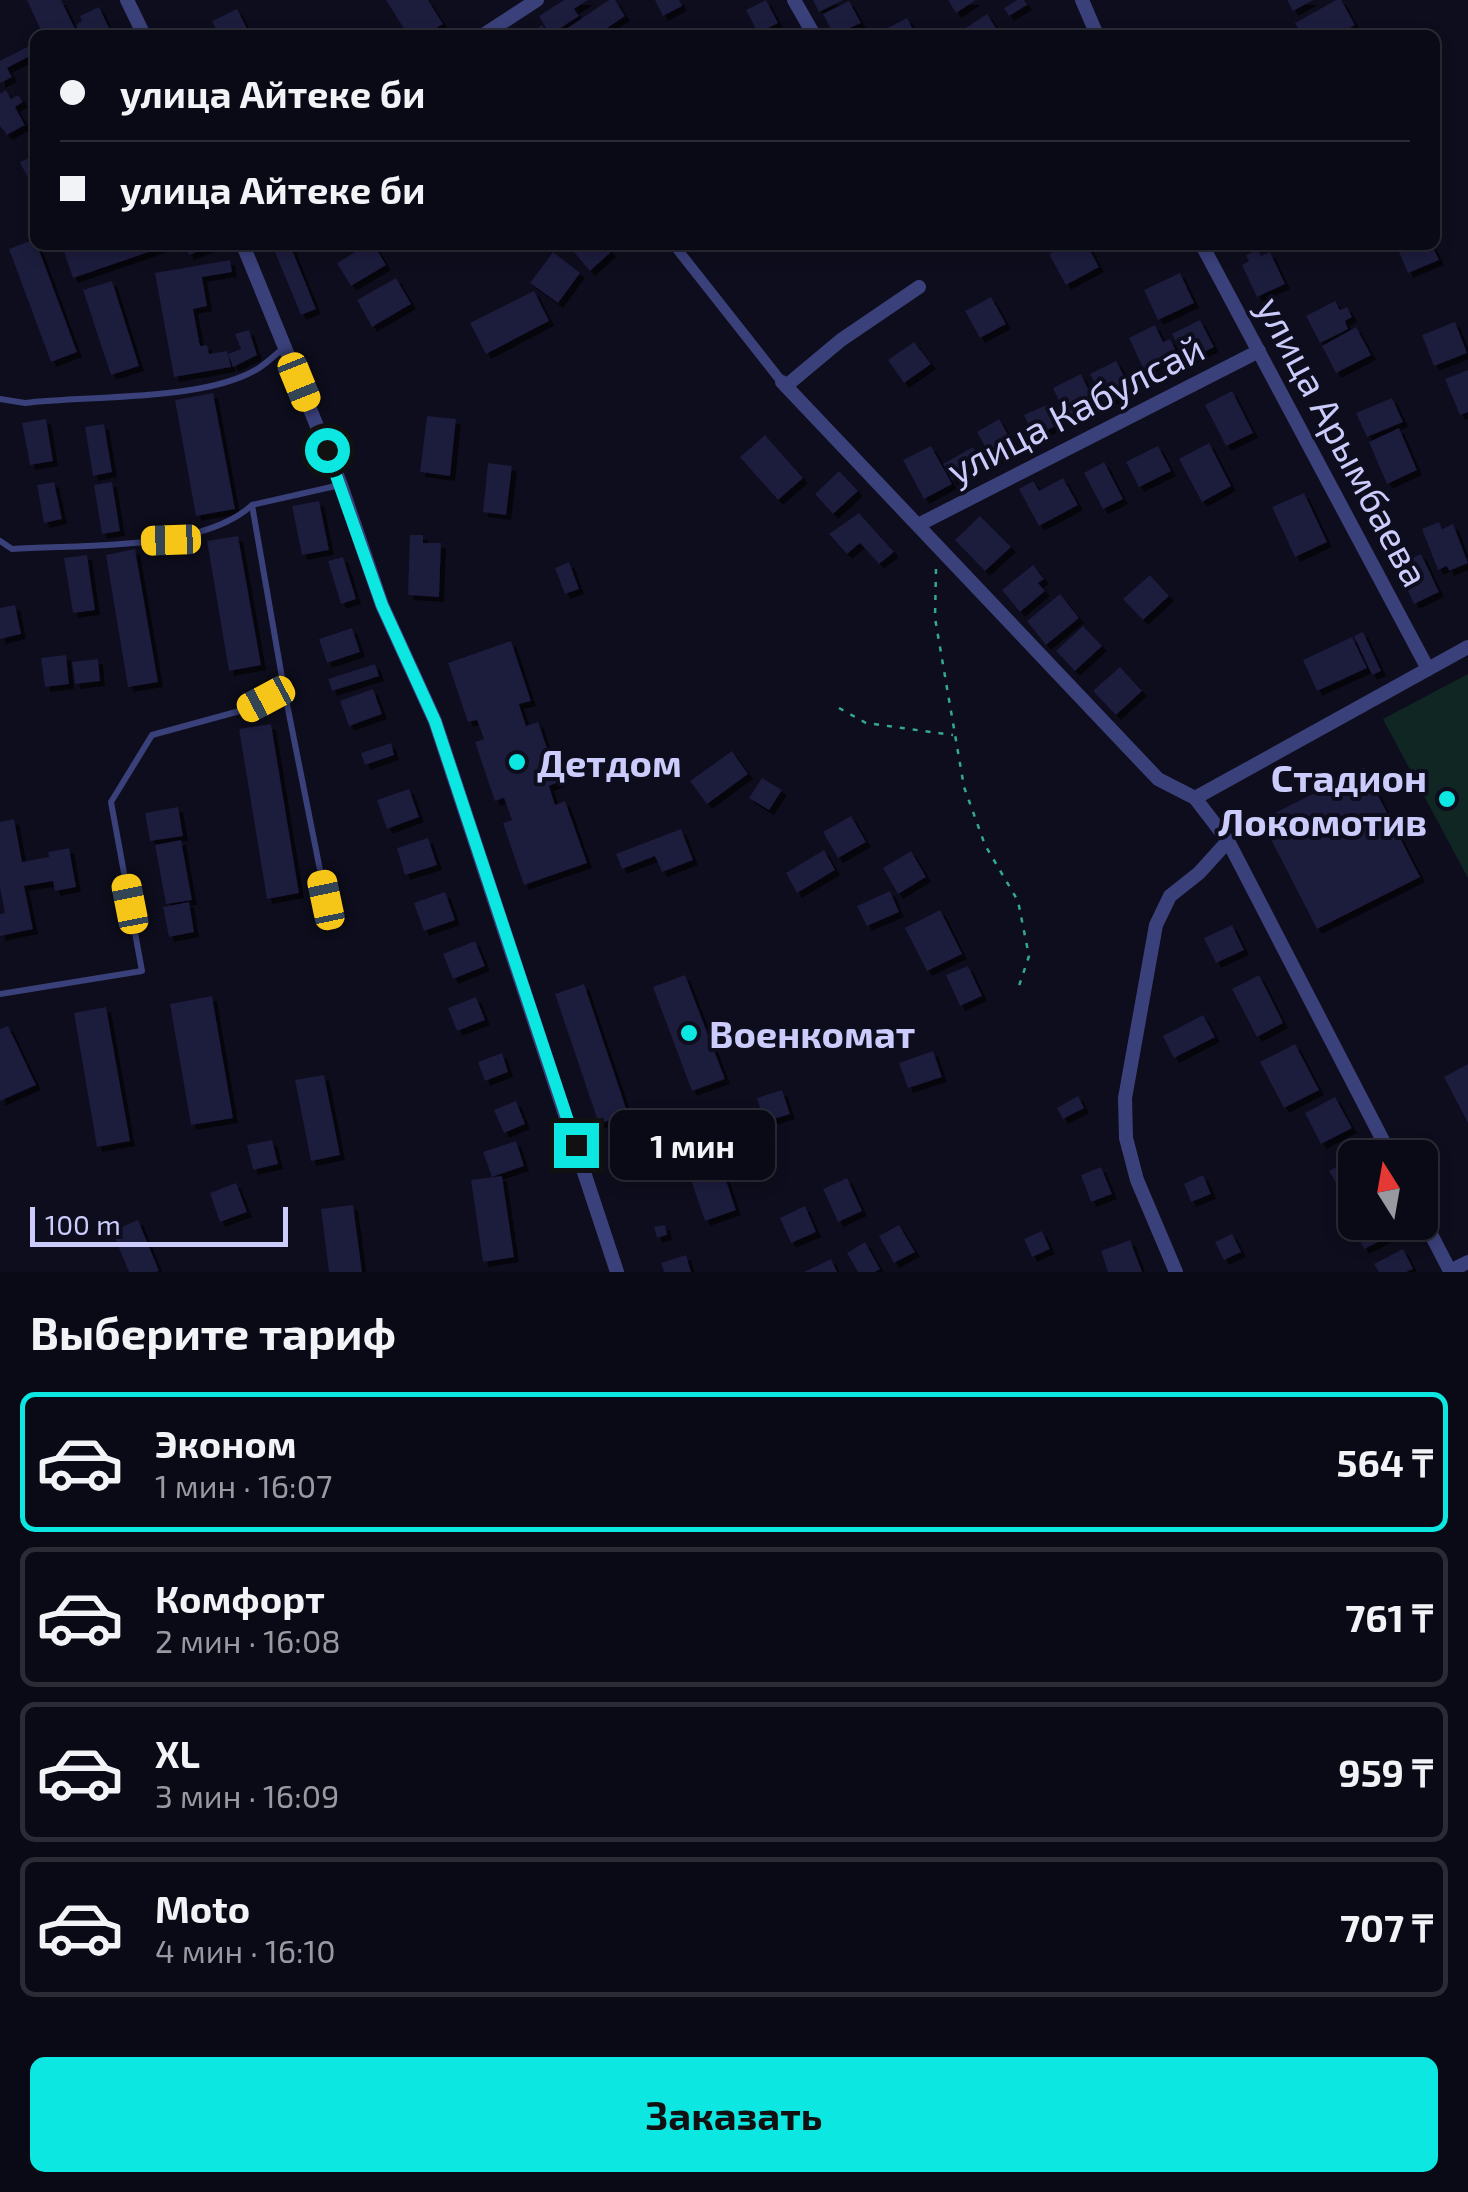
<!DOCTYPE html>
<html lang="ru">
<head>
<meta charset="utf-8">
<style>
  body { margin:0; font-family:"Exo 2",sans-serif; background:#181823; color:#f1f3f6; height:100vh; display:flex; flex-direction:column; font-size:38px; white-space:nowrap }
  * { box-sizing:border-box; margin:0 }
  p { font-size:32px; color:#999aa1 }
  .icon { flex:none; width:55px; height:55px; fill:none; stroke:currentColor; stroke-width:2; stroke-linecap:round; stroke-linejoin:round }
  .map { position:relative; height:1272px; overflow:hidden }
  .side { display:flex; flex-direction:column; background:#0a0a16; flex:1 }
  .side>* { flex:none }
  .guide { position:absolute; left:30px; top:30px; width:1410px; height:220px; border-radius:15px; box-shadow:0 5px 15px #0003,0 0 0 2px #2a2b35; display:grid; align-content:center; height:220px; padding:0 30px; background:#0a0a16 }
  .needle { width:65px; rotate:349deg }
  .fabs { position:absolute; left:1338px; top:1140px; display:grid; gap:20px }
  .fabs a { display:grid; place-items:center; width:100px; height:100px; border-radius:15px; background:#0a0a16; box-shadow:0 5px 15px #0003,0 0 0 2px #2a2b35; font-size:50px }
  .scale { position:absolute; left:30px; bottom:25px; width:258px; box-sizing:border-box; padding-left:10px; border:5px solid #cbccfc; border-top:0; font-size:28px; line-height:35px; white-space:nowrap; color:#cbccfc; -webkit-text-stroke:8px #0e0d1d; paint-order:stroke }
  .end { position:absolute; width:45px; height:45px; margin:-22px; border:12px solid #0de7e2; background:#111; box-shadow:0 0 0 5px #111 }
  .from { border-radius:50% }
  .bubble { position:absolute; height:70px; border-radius:15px; background:#0a0a16; box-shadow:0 5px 15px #0003,0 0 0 2px #2a2b35; font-size:32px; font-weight:700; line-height:70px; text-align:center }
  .car { position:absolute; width:30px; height:60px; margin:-30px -15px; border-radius:12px; box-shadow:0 0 8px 2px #0007; background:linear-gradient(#f5c518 24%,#345 0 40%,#f5c518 0 76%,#345 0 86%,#f5c518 0) }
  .guide b { display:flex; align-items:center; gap:35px; height:95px; font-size:38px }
  .guide b+b { border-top:2px solid #2a2b35 }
  .guide i { width:25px; height:25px; background:#f1f3f6 }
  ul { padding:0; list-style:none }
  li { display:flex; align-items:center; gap:30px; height:140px; margin:0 20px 15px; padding:0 10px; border:5px solid #2a2b35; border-radius:15px }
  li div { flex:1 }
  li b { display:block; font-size:38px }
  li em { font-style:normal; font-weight:700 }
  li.active { border-color:#0de7e2 }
  li>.icon { width:90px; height:90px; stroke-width:1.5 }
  h2 { padding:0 30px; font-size:45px; line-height:120px }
  .primary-button { display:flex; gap:20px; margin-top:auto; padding:20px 30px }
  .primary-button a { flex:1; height:115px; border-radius:15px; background:#0de7e2; color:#111; font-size:40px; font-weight:700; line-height:115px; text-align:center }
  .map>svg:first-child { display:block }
  .green { fill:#102623 }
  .building { fill:#1d1a3d; filter:url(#shadow) }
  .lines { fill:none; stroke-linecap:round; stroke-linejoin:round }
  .path { stroke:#33a893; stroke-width:2.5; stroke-dasharray:5 8; stroke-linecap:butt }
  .service { stroke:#3a4079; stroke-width:6 }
  .pedestrian { stroke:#3a4079; stroke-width:10 }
  .minor { stroke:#3a4079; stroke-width:14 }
  .route { stroke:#0de7e2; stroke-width:12 }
  .poi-dot { fill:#0de7e2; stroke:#0e0d1d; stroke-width:4 }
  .labels { text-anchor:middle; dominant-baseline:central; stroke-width:8; stroke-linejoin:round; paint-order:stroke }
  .street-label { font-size:38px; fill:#cbccfc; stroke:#0e0d1d }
  .poi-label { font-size:38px; font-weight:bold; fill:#cbccfc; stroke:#0e0d1d; text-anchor:start }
</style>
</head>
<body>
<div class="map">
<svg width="1468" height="1272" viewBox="0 0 1468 1272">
  <defs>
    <filter id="shadow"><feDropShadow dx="5" dy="5" stdDeviation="0" flood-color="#0009"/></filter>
  </defs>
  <rect width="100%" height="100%" fill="#0e0d1d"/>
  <!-- green -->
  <path class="green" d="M 1468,674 L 1468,878 L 1383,719 Z"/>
  <!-- building -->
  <g class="building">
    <path d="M 27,0 L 61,0 L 76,31 L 67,35 L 43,35 Z"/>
    <path d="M 386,0 L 428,0 L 443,24 L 425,35 L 408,35 Z"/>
    <path d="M 564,0 L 588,0 L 574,9 L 579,16 L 550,35 L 539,16 Z"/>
    <path d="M 609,0 L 615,0 L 625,16 L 597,35 L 562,35 L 560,33 Z"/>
    <path d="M 655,0 L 679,0 L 682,6 L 663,16 Z"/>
    <path d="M 766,0 L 778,23 L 758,33 L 746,10 Z"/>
    <path d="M 813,0 L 843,0 L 819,12 Z"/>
    <path d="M 948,0 L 976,0 L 956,13 Z"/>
    <path d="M 1017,0 L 1024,0 L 1027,5 L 1009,16 L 1004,8 Z"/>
    <path d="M 1287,0 L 1313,0 L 1293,11 Z"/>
    <path d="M 1336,0 L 1341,0 L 1355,25 L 1338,35 L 1302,35 L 1295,23 Z"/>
    <path d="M 849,1 L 861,23 L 834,35 L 823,14 Z"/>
    <path d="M 99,7 L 110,30 L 98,35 L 80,35 L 76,25 L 82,21 L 80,16 Z"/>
    <path d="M 237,9 L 250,35 L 219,35 L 212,21 Z"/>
    <path d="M 987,14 L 998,31 L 992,35 L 963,35 L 961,31 Z"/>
    <path d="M 907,18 L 916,35 L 874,35 Z"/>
    <path d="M 542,25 L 549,35 L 528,35 Z"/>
    <path d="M 33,44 L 35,74 L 30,56 L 7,68 L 12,77 L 0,83 L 0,61 Z"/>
    <path d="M 6,90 L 11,99 L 18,95 L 23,102 L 15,107 L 25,125 L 7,135 L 0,126 L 0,94 Z"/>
    <path d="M 35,148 L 35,192 L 20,162 L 31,157 L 28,152 Z"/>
    <path d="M 35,239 L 77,352 L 51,362 L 9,249 Z"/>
    <path d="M 75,245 L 166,245 L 166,246 L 73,278 L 63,249 Z"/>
    <path d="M 185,245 L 215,245 L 189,255 Z"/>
    <path d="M 272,245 L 290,245 L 316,309 L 301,315 Z"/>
    <path d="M 367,245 L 374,245 L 386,265 L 351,286 L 337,263 Z"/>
    <path d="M 581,245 L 605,245 L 611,252 L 590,271 L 573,251 Z"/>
    <path d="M 1066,245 L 1087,245 L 1099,267 L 1066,285 L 1049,254 Z"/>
    <path d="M 1396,245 L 1432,245 L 1439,260 L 1408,273 Z"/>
    <path d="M 1258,250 L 1261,256 L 1270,252 L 1285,284 L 1257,297 L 1242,265 L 1249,261 L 1246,255 Z"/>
    <path d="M 553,252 L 580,273 L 558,303 L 530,283 Z"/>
    <path d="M 230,260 L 232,272 L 202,277 L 207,306 L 193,309 L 200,346 L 207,345 L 209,354 L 227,351 L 231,367 L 174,377 L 155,273 Z"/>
    <path d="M 1180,273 L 1194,303 L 1158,320 L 1144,290 Z"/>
    <path d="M 396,278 L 411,304 L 372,327 L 357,300 Z"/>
    <path d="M 112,281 L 139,366 L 111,375 L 83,290 Z"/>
    <path d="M 534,291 L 549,321 L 486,354 L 470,323 Z"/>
    <path d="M 991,297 L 1006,324 L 980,338 L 965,311 Z"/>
    <path d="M 1335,301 L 1340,310 L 1347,307 L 1352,317 L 1345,321 L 1348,329 L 1320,343 L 1306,316 Z"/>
    <path d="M 1200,320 L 1214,347 L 1186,361 L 1172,334 Z"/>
    <path d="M 1455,322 L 1467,353 L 1434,366 L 1422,335 Z"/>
    <path d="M 1155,325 L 1163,342 L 1170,339 L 1177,353 L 1144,370 L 1129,338 Z"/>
    <path d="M 1356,327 L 1371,355 L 1336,373 L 1322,346 Z"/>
    <path d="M 249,330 L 257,355 L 233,367 L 228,354 L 241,349 L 235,334 Z"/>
    <path d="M 914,342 L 931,364 L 904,383 L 888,360 Z"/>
    <path d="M 1116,361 L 1131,389 L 1105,403 L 1090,374 Z"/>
    <path d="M 1468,370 L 1468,412 L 1460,415 L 1445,379 Z"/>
    <path d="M 1081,374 L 1096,406 L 1068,420 L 1053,388 Z"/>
    <path d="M 1232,391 L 1253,433 L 1226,446 L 1205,405 Z"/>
    <path d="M 213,393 L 235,509 L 196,516 L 175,400 Z"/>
    <path d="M 1392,398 L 1403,422 L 1367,437 L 1356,413 Z"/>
    <path d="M 1047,405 L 1056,426 L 1034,436 L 1024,415 Z"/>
    <path d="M 427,416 L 456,419 L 450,476 L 420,472 Z"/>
    <path d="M 46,419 L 53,461 L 30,465 L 22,423 Z"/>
    <path d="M 999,419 L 1016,449 L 993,461 L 977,432 Z"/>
    <path d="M 104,424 L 112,472 L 93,476 L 85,427 Z"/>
    <path d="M 1399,428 L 1417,470 L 1387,484 L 1369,442 Z"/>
    <path d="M 765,435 L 803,478 L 778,500 L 740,457 Z"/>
    <path d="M 1209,443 L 1231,486 L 1202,502 L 1179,459 Z"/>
    <path d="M 931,446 L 952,484 L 924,499 L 903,460 Z"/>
    <path d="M 1158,446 L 1171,471 L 1139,487 L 1126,462 Z"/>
    <path d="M 973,447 L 982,463 L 952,480 L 943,464 Z"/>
    <path d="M 1104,462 L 1123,499 L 1103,509 L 1084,473 Z"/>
    <path d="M 488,463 L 512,466 L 506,515 L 483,512 Z"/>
    <path d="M 839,471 L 858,491 L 833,514 L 815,494 Z"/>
    <path d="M 1063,478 L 1078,505 L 1039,526 L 1019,489 L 1033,481 L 1039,491 Z"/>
    <path d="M 54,482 L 62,519 L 44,523 L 37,485 Z"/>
    <path d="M 112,482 L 120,531 L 102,534 L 94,485 Z"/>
    <path d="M 1304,493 L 1327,542 L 1295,557 L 1272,507 Z"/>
    <path d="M 319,501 L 329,550 L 302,555 L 292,506 Z"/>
    <path d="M 859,513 L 894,552 L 879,564 L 860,543 L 847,554 L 829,534 Z"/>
    <path d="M 980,516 L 1011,547 L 985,571 L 955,540 Z"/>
    <path d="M 1439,522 L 1442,529 L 1453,524 L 1468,563 L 1449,571 L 1447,566 L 1438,570 L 1422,529 Z"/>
    <path d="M 410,535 L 423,535 L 423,543 L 441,543 L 439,597 L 408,595 Z"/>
    <path d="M 238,536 L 261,665 L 229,671 L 207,541 Z"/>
    <path d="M 135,549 L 158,682 L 128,687 L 106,555 Z"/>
    <path d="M 1421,554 L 1439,592 L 1414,604 L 1396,565 Z"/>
    <path d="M 87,555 L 95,610 L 73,613 L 64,558 Z"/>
    <path d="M 343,557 L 356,599 L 341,604 L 328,561 Z"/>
    <path d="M 569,562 L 579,589 L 565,594 L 555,568 Z"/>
    <path d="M 1033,565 L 1044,579 L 1038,583 L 1045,591 L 1020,612 L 1002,590 Z"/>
    <path d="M 1150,575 L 1169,596 L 1143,620 L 1123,599 Z"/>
    <path d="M 1060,594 L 1079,618 L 1046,645 L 1027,621 Z"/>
    <path d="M 15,605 L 21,634 L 0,639 L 0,608 Z"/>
    <path d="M 1083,626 L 1102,646 L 1075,671 L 1056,651 Z"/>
    <path d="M 352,628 L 360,652 L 327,663 L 319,639 Z"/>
    <path d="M 1363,632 L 1381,671 L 1372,675 L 1354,636 Z"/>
    <path d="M 1352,637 L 1367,668 L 1317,691 L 1303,660 Z"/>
    <path d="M 511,641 L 531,701 L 519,704 L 526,726 L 538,722 L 559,782 L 549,786 L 555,805 L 565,801 L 587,863 L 524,885 L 503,823 L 512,820 L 504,798 L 495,801 L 475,742 L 484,739 L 477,720 L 468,722 L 448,663 Z"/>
    <path d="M 66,655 L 69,684 L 45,687 L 41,658 Z"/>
    <path d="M 98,659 L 100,681 L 75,684 L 72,662 Z"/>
    <path d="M 375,664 L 379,676 L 332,691 L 328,679 Z"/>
    <path d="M 1120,667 L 1142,691 L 1116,715 L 1093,691 Z"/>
    <path d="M 373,689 L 382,714 L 349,726 L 340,701 Z"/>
    <path d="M 271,724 L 299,893 L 267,899 L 239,729 Z"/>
    <path d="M 391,743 L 394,755 L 365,765 L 361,753 Z"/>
    <path d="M 732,751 L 748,774 L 707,804 L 690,781 Z"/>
    <path d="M 1364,768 L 1420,877 L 1317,929 L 1261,820 Z"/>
    <path d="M 762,778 L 782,790 L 769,810 L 749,798 Z"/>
    <path d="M 409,789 L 419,817 L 387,829 L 377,800 Z"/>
    <path d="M 178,807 L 183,836 L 150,841 L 145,813 Z"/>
    <path d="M 851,816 L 866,842 L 838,858 L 823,832 Z"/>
    <path d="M 14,819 L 22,862 L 49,857 L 48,852 L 69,848 L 76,887 L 55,891 L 53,881 L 24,886 L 33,929 L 0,936 L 0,914 L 5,913 L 0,888 L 0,822 Z"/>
    <path d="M 681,829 L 693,860 L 662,872 L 655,856 L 622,869 L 616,854 Z"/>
    <path d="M 428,838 L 437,865 L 405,875 L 397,848 Z"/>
    <path d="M 181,840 L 192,900 L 166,904 L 155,845 Z"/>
    <path d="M 824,850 L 835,870 L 797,893 L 786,873 Z"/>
    <path d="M 911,851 L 926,877 L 898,894 L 883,868 Z"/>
    <path d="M 890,891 L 899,912 L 867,926 L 857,906 Z"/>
    <path d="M 445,892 L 455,920 L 424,931 L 414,903 Z"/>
    <path d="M 189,902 L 194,932 L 169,937 L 163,907 Z"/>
    <path d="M 940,910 L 962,954 L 927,971 L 905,928 Z"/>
    <path d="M 1232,925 L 1244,950 L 1216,963 L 1204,938 Z"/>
    <path d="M 475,941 L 485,966 L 453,979 L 443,954 Z"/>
    <path d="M 968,966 L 982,996 L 960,1006 L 946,975 Z"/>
    <path d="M 685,975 L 725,1079 L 692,1091 L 653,987 Z"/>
    <path d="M 1259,975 L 1283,1023 L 1257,1037 L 1232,989 Z"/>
    <path d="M 584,984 L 628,1114 L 599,1124 L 555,994 Z"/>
    <path d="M 212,996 L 233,1118 L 191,1125 L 170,1004 Z"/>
    <path d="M 476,997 L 485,1020 L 457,1031 L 448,1008 Z"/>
    <path d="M 106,1007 L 130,1141 L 97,1147 L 74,1013 Z"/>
    <path d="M 1203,1015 L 1215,1037 L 1174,1058 L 1163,1036 Z"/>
    <path d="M 8,1026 L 36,1085 L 0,1101 L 0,1029 Z"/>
    <path d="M 1295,1044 L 1319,1090 L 1284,1108 L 1260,1062 Z"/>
    <path d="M 933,1051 L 942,1077 L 908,1088 L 899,1063 Z"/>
    <path d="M 502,1053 L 508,1072 L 485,1081 L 478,1062 Z"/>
    <path d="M 1468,1064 L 1468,1123 L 1444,1077 Z"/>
    <path d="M 324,1075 L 340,1155 L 311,1161 L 295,1080 Z"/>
    <path d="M 782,1090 L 790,1114 L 764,1122 L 757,1098 Z"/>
    <path d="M 1078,1096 L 1084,1108 L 1063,1119 L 1057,1108 Z"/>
    <path d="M 1335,1097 L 1352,1128 L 1321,1144 L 1305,1113 Z"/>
    <path d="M 516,1101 L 525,1124 L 504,1133 L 494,1110 Z"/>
    <path d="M 272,1140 L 278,1164 L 253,1170 L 247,1145 Z"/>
    <path d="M 516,1141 L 524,1166 L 492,1177 L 483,1152 Z"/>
    <path d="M 1355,1157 L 1355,1182 L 1340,1190 L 1329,1171 Z"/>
    <path d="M 719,1160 L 736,1210 L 705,1221 L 688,1171 Z"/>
    <path d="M 1101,1167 L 1112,1194 L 1091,1202 L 1081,1175 Z"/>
    <path d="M 1203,1175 L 1211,1194 L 1191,1202 L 1184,1184 Z"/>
    <path d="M 502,1176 L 514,1257 L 483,1262 L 471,1180 Z"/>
    <path d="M 847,1178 L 862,1211 L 838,1222 L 823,1189 Z"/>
    <path d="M 236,1183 L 247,1212 L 220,1222 L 210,1193 Z"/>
    <path d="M 353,1205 L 362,1272 L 329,1272 L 321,1209 Z"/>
    <path d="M 805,1206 L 816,1232 L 791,1243 L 780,1218 Z"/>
    <path d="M 1355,1216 L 1355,1222 L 1395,1222 L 1400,1231 L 1364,1249 L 1349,1219 Z"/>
    <path d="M 138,1220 L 159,1271 L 156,1272 L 129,1272 L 112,1231 Z"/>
    <path d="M 665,1225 L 667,1235 L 657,1238 L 654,1227 Z"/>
    <path d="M 899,1225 L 915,1252 L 894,1263 L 879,1236 Z"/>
    <path d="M 1042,1231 L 1050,1249 L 1032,1257 L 1024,1239 Z"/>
    <path d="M 1232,1234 L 1241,1252 L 1224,1260 L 1215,1242 Z"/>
    <path d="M 1130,1240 L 1142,1272 L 1108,1272 L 1101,1251 Z"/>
    <path d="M 865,1242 L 880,1269 L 875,1272 L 858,1272 L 847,1253 Z"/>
    <path d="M 1403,1249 L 1413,1269 L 1406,1272 L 1379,1272 L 1374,1264 Z"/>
    <path d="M 686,1255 L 691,1272 L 664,1272 L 661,1263 Z"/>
    <path d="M 831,1259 L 837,1272 L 804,1272 Z"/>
  </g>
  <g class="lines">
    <!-- path -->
    <g class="path">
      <path d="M 936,569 L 935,618 L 964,787 L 985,845 L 1018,901 L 1029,956 L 1017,992"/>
      <path d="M 839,708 L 866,723 L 953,735"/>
    </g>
    <!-- service -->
    <g class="service">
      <path d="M 0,399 L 25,403 C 89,395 205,402 259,368 C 268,362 276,354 284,348"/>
      <path d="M 0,541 L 12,549 C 80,544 199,552 251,506"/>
      <path d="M 326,900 L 284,689 L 252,505 L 340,485"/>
      <path d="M 0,994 L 142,971 L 111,802 L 152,735 L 247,709 L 284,689"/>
    </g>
    <!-- pedestrian -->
    <path class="pedestrian" d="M 674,245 L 782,382"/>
    <!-- minor -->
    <g class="minor">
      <path d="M 127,0 L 144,35"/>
      <path d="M 794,0 L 814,35"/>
      <path d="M 1082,0 L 1097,35"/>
      <path d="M 483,35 L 537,0"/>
      <path d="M 243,245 L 341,485 L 382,605 L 435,721 L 617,1272"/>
      <path d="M 1202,245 L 1428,669"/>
      <path d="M 782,382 L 1158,779 L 1195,798 L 1228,841 L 1392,1158"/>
      <path d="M 786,386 L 841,340 L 919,287"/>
      <path d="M 920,524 L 1259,351"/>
      <path d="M 1195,798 L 1468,647"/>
      <path d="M 1420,1213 L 1450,1271 L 1468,1262"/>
      <path d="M 1176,1272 L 1137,1180 L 1126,1138 L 1125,1098 L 1156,925 L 1170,896 L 1199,873 L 1228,841"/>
    </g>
  </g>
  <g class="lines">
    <!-- route -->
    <path class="route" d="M 327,450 L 382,605 L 435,721 L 576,1145"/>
  </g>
  <!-- markers -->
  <g class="poi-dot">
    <circle cx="517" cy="762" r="10"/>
    <circle cx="1447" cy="799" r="10"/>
    <circle cx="689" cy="1033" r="10"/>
  </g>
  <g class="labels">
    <!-- street labels -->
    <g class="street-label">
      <text transform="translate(1075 408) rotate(-27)">улица Кабулсай</text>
      <text transform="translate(1344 441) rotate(62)">улица Арымбаева</text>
    </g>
    <!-- poi labels -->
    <g class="poi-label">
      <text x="537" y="762">Детдом</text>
      <text x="1427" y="777" text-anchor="end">Стадион<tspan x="1427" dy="44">Локомотив</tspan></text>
      <text x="709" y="1033">Военкомат</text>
    </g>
  </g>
</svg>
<div class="fabs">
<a><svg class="needle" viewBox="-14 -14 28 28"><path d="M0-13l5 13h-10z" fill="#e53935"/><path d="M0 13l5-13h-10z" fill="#999aa1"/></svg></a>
</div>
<div class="scale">100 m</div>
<i class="end from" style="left:327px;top:450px"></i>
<i class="end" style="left:576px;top:1145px"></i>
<div class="bubble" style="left:610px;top:1110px;width:165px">1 мин</div>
<i class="car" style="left:299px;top:382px;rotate:158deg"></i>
<i class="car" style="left:171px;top:540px;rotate:268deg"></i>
<i class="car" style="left:266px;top:699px;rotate:242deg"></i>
<i class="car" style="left:326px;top:900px;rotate:348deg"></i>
<i class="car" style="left:130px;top:904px;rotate:349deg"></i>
<div class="guide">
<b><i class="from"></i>улица Айтеке би</b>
<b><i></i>улица Айтеке би</b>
</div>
</div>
<section class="side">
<h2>Выберите тариф</h2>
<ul>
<li class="active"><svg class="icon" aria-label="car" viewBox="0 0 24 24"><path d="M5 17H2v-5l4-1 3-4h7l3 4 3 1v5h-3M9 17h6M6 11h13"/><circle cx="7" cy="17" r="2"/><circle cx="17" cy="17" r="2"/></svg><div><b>Эконом</b><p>1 мин · 16:07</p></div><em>564 ₸</em></li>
<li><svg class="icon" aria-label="car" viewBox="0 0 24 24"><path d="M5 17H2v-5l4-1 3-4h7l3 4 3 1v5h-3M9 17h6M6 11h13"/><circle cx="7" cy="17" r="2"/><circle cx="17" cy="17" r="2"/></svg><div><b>Комфорт</b><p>2 мин · 16:08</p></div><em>761 ₸</em></li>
<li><svg class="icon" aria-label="car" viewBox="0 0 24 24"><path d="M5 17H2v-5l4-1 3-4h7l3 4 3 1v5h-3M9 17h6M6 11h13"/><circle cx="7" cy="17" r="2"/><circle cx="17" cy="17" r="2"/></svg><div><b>XL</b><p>3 мин · 16:09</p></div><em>959 ₸</em></li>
<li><svg class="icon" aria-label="car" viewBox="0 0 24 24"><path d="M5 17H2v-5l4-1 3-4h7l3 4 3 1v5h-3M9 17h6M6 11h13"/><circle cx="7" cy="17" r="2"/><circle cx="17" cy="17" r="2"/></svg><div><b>Moto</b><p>4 мин · 16:10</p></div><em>707 ₸</em></li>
</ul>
<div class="primary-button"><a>Заказать</a></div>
</section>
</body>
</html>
